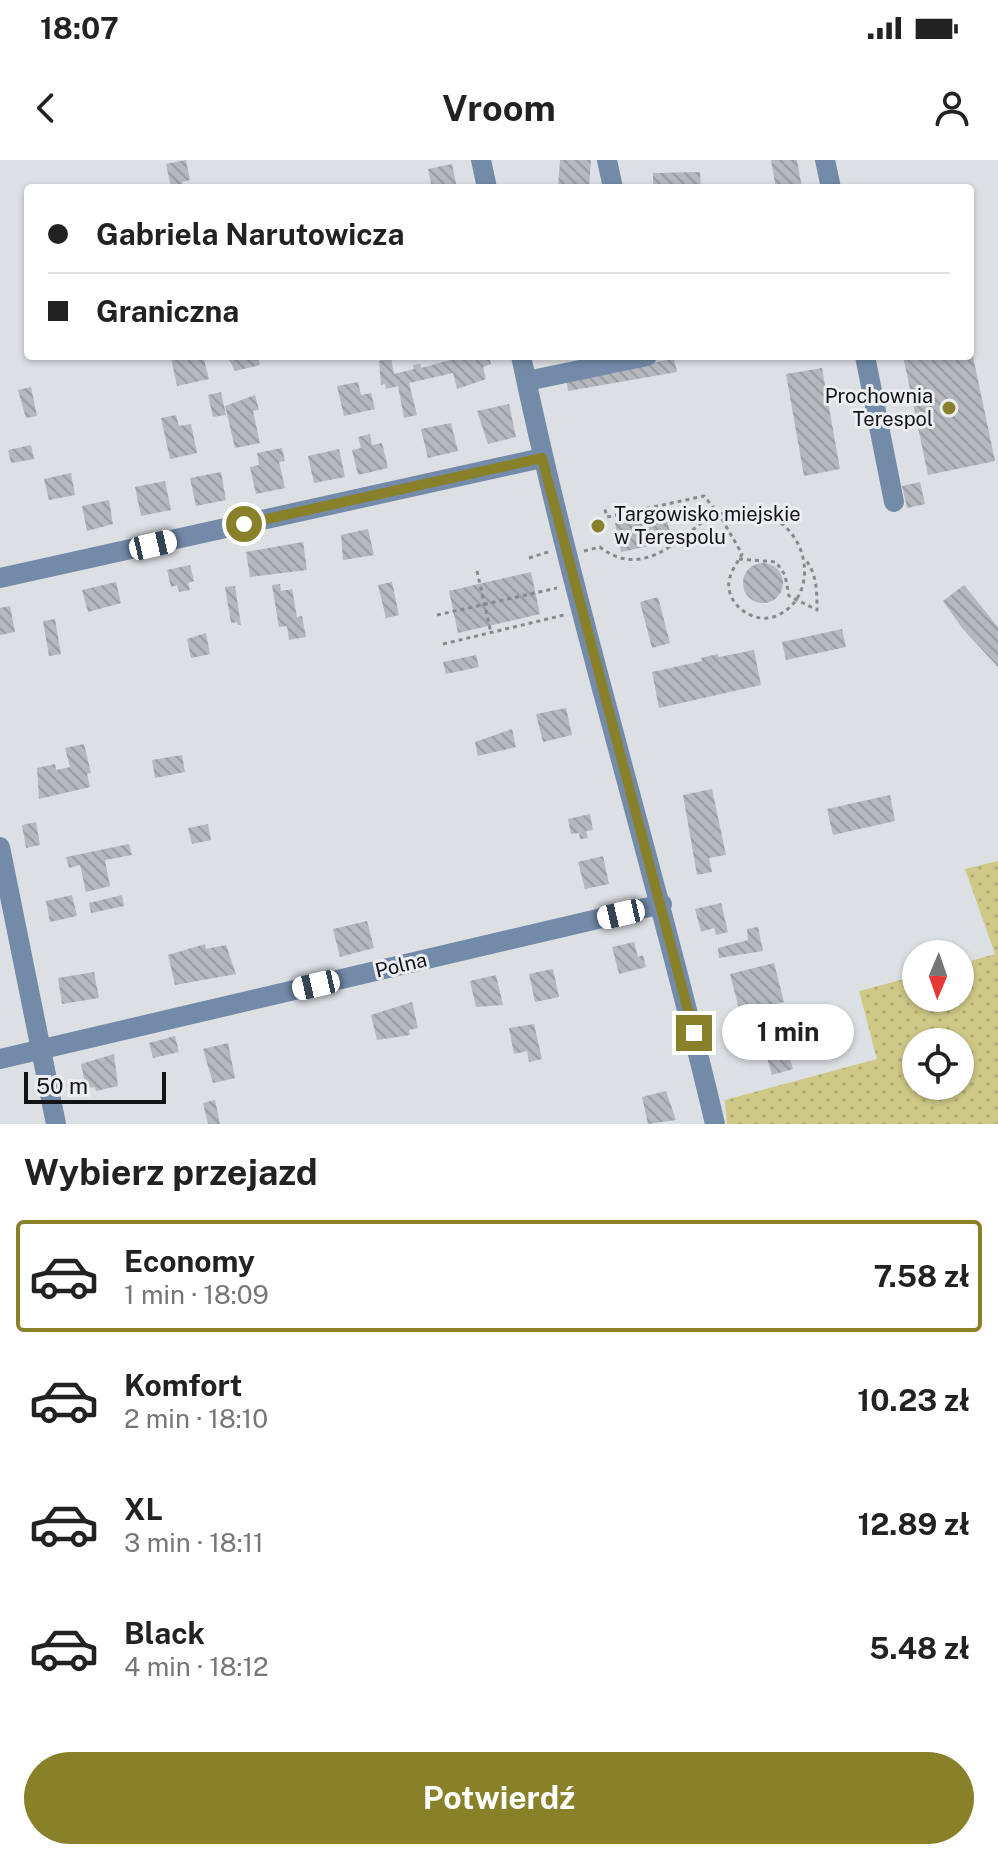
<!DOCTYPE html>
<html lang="pl">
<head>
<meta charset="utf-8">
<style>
  body { margin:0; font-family:"Public Sans",sans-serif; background:#f6f6f6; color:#222; height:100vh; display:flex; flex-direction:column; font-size:30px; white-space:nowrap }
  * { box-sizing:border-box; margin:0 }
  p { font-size:26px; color:#767676 }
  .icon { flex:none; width:44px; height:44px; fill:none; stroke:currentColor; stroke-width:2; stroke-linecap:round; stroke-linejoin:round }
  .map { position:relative; height:964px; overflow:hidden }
  .sheet { display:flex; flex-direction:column; background:#fff; flex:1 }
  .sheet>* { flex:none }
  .top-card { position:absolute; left:24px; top:24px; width:950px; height:176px; border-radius:8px; box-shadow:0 2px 6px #0004; display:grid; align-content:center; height:176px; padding:0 24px; background:#fff }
  .needle { width:52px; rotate:182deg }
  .fabs { position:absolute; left:902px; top:780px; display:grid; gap:16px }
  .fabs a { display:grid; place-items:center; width:72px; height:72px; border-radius:50%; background:#fff; box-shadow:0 2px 6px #0004; font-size:40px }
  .scale { position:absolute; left:24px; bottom:20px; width:142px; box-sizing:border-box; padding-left:8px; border:4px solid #131415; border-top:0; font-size:22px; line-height:28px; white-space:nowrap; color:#131415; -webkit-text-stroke:6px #eaedf1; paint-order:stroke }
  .end { position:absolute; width:36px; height:36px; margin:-18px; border:10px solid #898129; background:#fff; box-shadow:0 0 0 4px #fff }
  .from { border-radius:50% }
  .bubble { position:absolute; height:56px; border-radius:28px; background:#fff; box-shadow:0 2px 6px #0004; font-size:26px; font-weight:700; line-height:56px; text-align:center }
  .car { position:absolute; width:24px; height:48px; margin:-24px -12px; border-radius:10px; box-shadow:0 0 6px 2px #0007; background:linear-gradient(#fff 24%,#345 0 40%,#fff 0 76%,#345 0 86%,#fff 0) }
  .top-card b { display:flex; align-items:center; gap:28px; height:76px; font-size:30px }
  .top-card b+b { border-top:2px solid #e0e0e0 }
  .top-card i { width:20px; height:20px; background:#222 }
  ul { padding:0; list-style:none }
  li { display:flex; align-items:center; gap:24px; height:112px; margin:0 16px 12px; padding:0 8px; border:4px solid transparent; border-radius:8px }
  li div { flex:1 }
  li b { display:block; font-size:30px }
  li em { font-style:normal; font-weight:700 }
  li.selected { border-color:#898129 }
  li>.icon { width:72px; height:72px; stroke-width:1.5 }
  h2 { padding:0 24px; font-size:36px; line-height:96px }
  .primary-button { display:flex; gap:16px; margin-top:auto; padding:16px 24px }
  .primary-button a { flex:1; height:92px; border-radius:48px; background:#898129; color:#fff; font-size:32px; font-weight:700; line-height:92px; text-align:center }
  .status { display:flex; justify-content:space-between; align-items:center; height:56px; padding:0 40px; background:#fff; direction:ltr }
  .status svg { height:22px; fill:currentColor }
  header { display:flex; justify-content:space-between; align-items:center; height:104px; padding:0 24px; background:#fff; font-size:36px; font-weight:700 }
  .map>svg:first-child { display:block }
  .grass { fill:url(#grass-dots); fill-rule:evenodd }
  .building { fill:url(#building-back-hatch) }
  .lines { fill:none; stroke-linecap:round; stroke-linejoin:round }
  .path { stroke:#87898b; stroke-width:3; stroke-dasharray:4 4; stroke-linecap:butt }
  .minor { stroke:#738ba8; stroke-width:20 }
  .route { stroke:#898129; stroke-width:10 }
  .poi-dot { fill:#898129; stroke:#eaedf1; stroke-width:3 }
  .labels { text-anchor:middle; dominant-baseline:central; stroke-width:6; stroke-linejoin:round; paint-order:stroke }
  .poi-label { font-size:20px; fill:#131415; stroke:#eaedf1; text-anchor:end }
  .street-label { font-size:20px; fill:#131415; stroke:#eaedf1 }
</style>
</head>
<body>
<div class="status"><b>18:07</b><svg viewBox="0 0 49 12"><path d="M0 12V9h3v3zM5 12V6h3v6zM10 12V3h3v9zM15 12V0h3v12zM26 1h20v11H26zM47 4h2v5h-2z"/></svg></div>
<header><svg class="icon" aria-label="back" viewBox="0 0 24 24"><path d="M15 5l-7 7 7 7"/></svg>Vroom<svg class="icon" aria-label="person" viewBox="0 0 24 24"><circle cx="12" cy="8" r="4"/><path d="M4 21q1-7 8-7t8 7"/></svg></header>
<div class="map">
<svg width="998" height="964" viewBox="0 0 998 964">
  <defs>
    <pattern id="grass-dots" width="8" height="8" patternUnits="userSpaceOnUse" patternTransform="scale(2)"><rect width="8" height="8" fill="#cec987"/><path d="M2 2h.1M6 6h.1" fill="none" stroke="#b0ac74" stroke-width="1.8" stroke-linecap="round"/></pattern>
    <pattern id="building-back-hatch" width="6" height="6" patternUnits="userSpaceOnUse" patternTransform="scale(2)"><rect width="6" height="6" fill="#b4b7bb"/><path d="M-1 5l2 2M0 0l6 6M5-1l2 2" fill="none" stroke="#9a9ca0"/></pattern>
  </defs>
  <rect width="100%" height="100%" fill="#dde0e3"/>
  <!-- grass -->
  <path class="grass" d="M 998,701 L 998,964 L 727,964 L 725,940 L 877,899 L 859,831 L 916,816 L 916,838 L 960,838 L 960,804 L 995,794 L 965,709 ZM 916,882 L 960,882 L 960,926 L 916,926 Z"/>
  <!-- building -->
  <g class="building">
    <path d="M 186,0 L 190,20 L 182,22 L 183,28 L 171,28 L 166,4 Z"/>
    <path d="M 560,0 L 591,0 L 589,28 L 558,28 Z"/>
    <path d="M 771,0 L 797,0 L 802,28 L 776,28 Z"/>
    <path d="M 452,4 L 457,28 L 432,28 L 428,9 Z"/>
    <path d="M 700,12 L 701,28 L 653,28 L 653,13 Z"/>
    <path d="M 971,187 L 995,301 L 928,315 L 903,196 L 970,196 Z"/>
    <path d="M 178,196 L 203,196 L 209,219 L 177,226 L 171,198 Z"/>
    <path d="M 227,196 L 258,196 L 260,205 L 235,211 Z"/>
    <path d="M 449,196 L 489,196 L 491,204 L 483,207 L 486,219 L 457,229 L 453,213 L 409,223 L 417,255 L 404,258 L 398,226 L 386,229 L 385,224 L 381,225 L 379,201 L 391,198 L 394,214 L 414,209 L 413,205 L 420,204 L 421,208 L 450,200 Z"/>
    <path d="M 674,199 L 677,212 L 568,231 L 566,217 Z"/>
    <path d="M 822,208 L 840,309 L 804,316 L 786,214 Z"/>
    <path d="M 358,222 L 361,235 L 371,233 L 375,249 L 344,256 L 337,226 Z"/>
    <path d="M 31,227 L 37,256 L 26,258 L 18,230 Z"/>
    <path d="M 221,232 L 226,255 L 213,257 L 208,235 Z"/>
    <path d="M 255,235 L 259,250 L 253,251 L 260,283 L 235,288 L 225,246 Z"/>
    <path d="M 509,244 L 516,277 L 488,284 L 477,251 Z"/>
    <path d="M 176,255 L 179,266 L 191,264 L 197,293 L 170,299 L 161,258 Z"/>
    <path d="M 451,263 L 458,291 L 428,298 L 421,269 Z"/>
    <path d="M 370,274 L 372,285 L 382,283 L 388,308 L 358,315 L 352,290 L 361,288 L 358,277 Z"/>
    <path d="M 31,285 L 34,299 L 11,303 L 8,290 Z"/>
    <path d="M 282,288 L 285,301 L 279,302 L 285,328 L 256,334 L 250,307 L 259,305 L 257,293 Z"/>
    <path d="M 339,289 L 345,317 L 314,323 L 308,296 Z"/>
    <path d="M 221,312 L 226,340 L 196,346 L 190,318 Z"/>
    <path d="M 71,313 L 75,335 L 49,340 L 44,319 Z"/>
    <path d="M 165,321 L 171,350 L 141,356 L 135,327 Z"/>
    <path d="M 920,322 L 925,344 L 907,348 L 902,326 Z"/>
    <path d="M 109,340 L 113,364 L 87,371 L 82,346 Z"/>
    <path d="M 665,352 L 672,381 L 621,392 L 615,363 Z"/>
    <path d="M 368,369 L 374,395 L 343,400 L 341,375 Z"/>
    <path d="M 303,382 L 307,410 L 250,417 L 246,392 Z"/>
    <circle cx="763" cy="423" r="20"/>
    <path d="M 190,405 L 194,421 L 188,423 L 190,430 L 179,432 L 177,425 L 171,427 L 167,410 Z"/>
    <path d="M 531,412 L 540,454 L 458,473 L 449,431 Z"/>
    <path d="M 116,422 L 121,443 L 88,452 L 82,430 Z"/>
    <path d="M 392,422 L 399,455 L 386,458 L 378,425 Z"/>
    <path d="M 280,424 L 281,431 L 292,429 L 297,457 L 302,456 L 306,477 L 289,480 L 287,466 L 279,467 L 272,425 Z"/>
    <path d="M 964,425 L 998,467 L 998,507 L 962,468 L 943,441 Z"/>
    <path d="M 235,426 L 241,465 L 238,465 L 237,462 L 231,463 L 225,427 Z"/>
    <path d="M 658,437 L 670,483 L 652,488 L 640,442 Z"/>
    <path d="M 10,446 L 15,472 L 0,475 L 0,448 Z"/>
    <path d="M 55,459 L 61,494 L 49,496 L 43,461 Z"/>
    <path d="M 842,469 L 846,487 L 786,500 L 782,482 Z"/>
    <path d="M 206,473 L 210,494 L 191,498 L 187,479 Z"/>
    <path d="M 754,490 L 761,525 L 659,548 L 652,512 L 702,501 L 701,498 L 718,494 L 719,497 Z"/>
    <path d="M 476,495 L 479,507 L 446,514 L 443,502 Z"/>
    <path d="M 566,548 L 572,575 L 543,582 L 536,554 Z"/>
    <path d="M 512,569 L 516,587 L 478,596 L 475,582 Z"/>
    <path d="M 84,584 L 91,613 L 87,614 L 90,627 L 39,639 L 37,608 L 55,604 L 56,610 L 70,607 L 65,588 Z"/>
    <path d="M 182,595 L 185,612 L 155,618 L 152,600 Z"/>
    <path d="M 712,629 L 726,695 L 709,698 L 712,712 L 697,715 L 683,635 Z"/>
    <path d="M 890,635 L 895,661 L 833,675 L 827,649 Z"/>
    <path d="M 590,654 L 593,670 L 586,671 L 588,678 L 580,679 L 579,673 L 571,674 L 568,659 Z"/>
    <path d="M 36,662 L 40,685 L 26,688 L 22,665 Z"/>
    <path d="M 208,664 L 211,680 L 192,684 L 188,668 Z"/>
    <path d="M 129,684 L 132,695 L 105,700 L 110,726 L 86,732 L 80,705 L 69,708 L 66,697 Z"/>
    <path d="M 603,696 L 609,724 L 585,729 L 578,702 Z"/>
    <path d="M 72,735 L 77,756 L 50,762 L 46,741 Z"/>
    <path d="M 122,735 L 124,746 L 91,753 L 89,743 Z"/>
    <path d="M 721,743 L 728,772 L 716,775 L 714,768 L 701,772 L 695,749 Z"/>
    <path d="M 367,761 L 374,788 L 340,797 L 333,769 Z"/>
    <path d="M 758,767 L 763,791 L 719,798 L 718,788 L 748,780 L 747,769 Z"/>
    <path d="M 634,782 L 638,797 L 643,795 L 646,807 L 619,814 L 612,787 Z"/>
    <path d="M 205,784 L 206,789 L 226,785 L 236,814 L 175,825 L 168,795 Z"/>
    <path d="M 774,803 L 784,842 L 740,853 L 730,814 Z"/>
    <path d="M 553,809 L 559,837 L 535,842 L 529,814 Z"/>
    <path d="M 94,812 L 99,838 L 62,844 L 58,818 Z"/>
    <path d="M 496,815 L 503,845 L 476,847 L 470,821 Z"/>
    <path d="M 412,842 L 418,868 L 409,870 L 410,875 L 377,880 L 371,855 Z"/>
    <path d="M 534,864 L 542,899 L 529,902 L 527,891 L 514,894 L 509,868 Z"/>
    <path d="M 783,874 L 793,909 L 772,915 L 762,881 Z"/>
    <path d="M 175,876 L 179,892 L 153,898 L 149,883 Z"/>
    <path d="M 228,883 L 235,918 L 213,923 L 203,889 Z"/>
    <path d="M 114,894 L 118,926 L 96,931 L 95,927 L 86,928 L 81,904 Z"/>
    <path d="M 666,931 L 676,960 L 648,964 L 642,937 Z"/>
    <path d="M 215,940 L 220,964 L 208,964 L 203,943 Z"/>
  </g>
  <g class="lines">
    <!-- path -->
    <g class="path">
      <path d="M 584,391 L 600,387 C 639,418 674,385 706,359 C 800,320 834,432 776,456 C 757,464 732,449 729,429 C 727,416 736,405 742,394 L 719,354 L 704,336 L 607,357 L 604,346"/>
      <path d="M 529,398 L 548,392"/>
      <path d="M 739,399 L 776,402 L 785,415 L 789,436 L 817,450 C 817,431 817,414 805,399"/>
      <path d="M 477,411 L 491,473"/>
      <path d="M 437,455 L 557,428"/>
      <path d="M 443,484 L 564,455"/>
    </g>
    <!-- minor -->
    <g class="minor">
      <path d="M 481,0 L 487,28"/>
      <path d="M 607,0 L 613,28"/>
      <path d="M 825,0 L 831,28"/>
      <path d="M 521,196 C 575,454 655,707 715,964"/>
      <path d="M 865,196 L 894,342"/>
      <path d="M 527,221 L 647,196"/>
      <path d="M 0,418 L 542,298"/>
      <path d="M 0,687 L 56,964"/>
      <path d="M 0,899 L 662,744"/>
    </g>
  </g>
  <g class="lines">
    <!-- route -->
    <path class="route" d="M 244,364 L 542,298 L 694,873"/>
  </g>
  <!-- markers -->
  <g class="poi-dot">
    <circle cx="949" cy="248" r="8"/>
    <circle cx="598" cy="366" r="8"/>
  </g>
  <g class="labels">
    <!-- poi labels -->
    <g class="poi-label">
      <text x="933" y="236">Prochownia<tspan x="933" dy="23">Terespol</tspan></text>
      <text x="614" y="354" text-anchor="start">Targowisko miejskie<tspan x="614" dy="23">w Terespolu</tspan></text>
    </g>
    <!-- street labels -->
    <g class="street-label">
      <text transform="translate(401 805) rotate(-13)">Polna</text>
    </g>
  </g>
</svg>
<div class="fabs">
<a><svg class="needle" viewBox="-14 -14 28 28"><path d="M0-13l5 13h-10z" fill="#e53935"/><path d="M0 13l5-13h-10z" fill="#767676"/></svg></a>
<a><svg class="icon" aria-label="locate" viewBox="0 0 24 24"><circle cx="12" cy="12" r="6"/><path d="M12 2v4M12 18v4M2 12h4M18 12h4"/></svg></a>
</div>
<div class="scale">50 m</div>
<i class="end from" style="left:244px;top:364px"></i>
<i class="end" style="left:694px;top:873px"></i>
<div class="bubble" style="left:722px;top:844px;width:132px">1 min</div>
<i class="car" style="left:153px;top:385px;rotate:77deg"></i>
<i class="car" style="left:621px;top:754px;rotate:257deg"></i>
<i class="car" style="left:316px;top:825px;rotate:257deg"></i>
<div class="top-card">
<b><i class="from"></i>Gabriela Narutowicza</b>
<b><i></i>Graniczna</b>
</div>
</div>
<section class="sheet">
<h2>Wybierz przejazd</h2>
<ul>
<li class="selected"><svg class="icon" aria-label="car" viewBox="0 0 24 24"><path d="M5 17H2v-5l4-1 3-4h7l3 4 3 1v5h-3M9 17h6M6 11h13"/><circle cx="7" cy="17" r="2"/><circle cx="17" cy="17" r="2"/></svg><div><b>Economy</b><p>1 min · 18:09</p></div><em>7.58 zł</em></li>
<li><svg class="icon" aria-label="car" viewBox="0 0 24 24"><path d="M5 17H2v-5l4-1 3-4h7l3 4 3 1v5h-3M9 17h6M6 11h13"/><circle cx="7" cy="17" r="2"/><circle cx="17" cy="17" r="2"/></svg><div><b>Komfort</b><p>2 min · 18:10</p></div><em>10.23 zł</em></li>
<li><svg class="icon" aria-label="car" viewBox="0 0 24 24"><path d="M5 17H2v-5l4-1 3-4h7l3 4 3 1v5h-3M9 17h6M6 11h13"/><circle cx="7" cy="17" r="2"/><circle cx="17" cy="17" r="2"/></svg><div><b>XL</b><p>3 min · 18:11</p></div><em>12.89 zł</em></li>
<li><svg class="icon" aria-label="car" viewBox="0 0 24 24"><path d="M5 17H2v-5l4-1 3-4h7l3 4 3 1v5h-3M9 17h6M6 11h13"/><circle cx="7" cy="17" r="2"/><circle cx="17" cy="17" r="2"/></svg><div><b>Black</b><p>4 min · 18:12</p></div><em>5.48 zł</em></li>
</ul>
<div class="primary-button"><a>Potwierdź</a></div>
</section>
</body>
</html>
